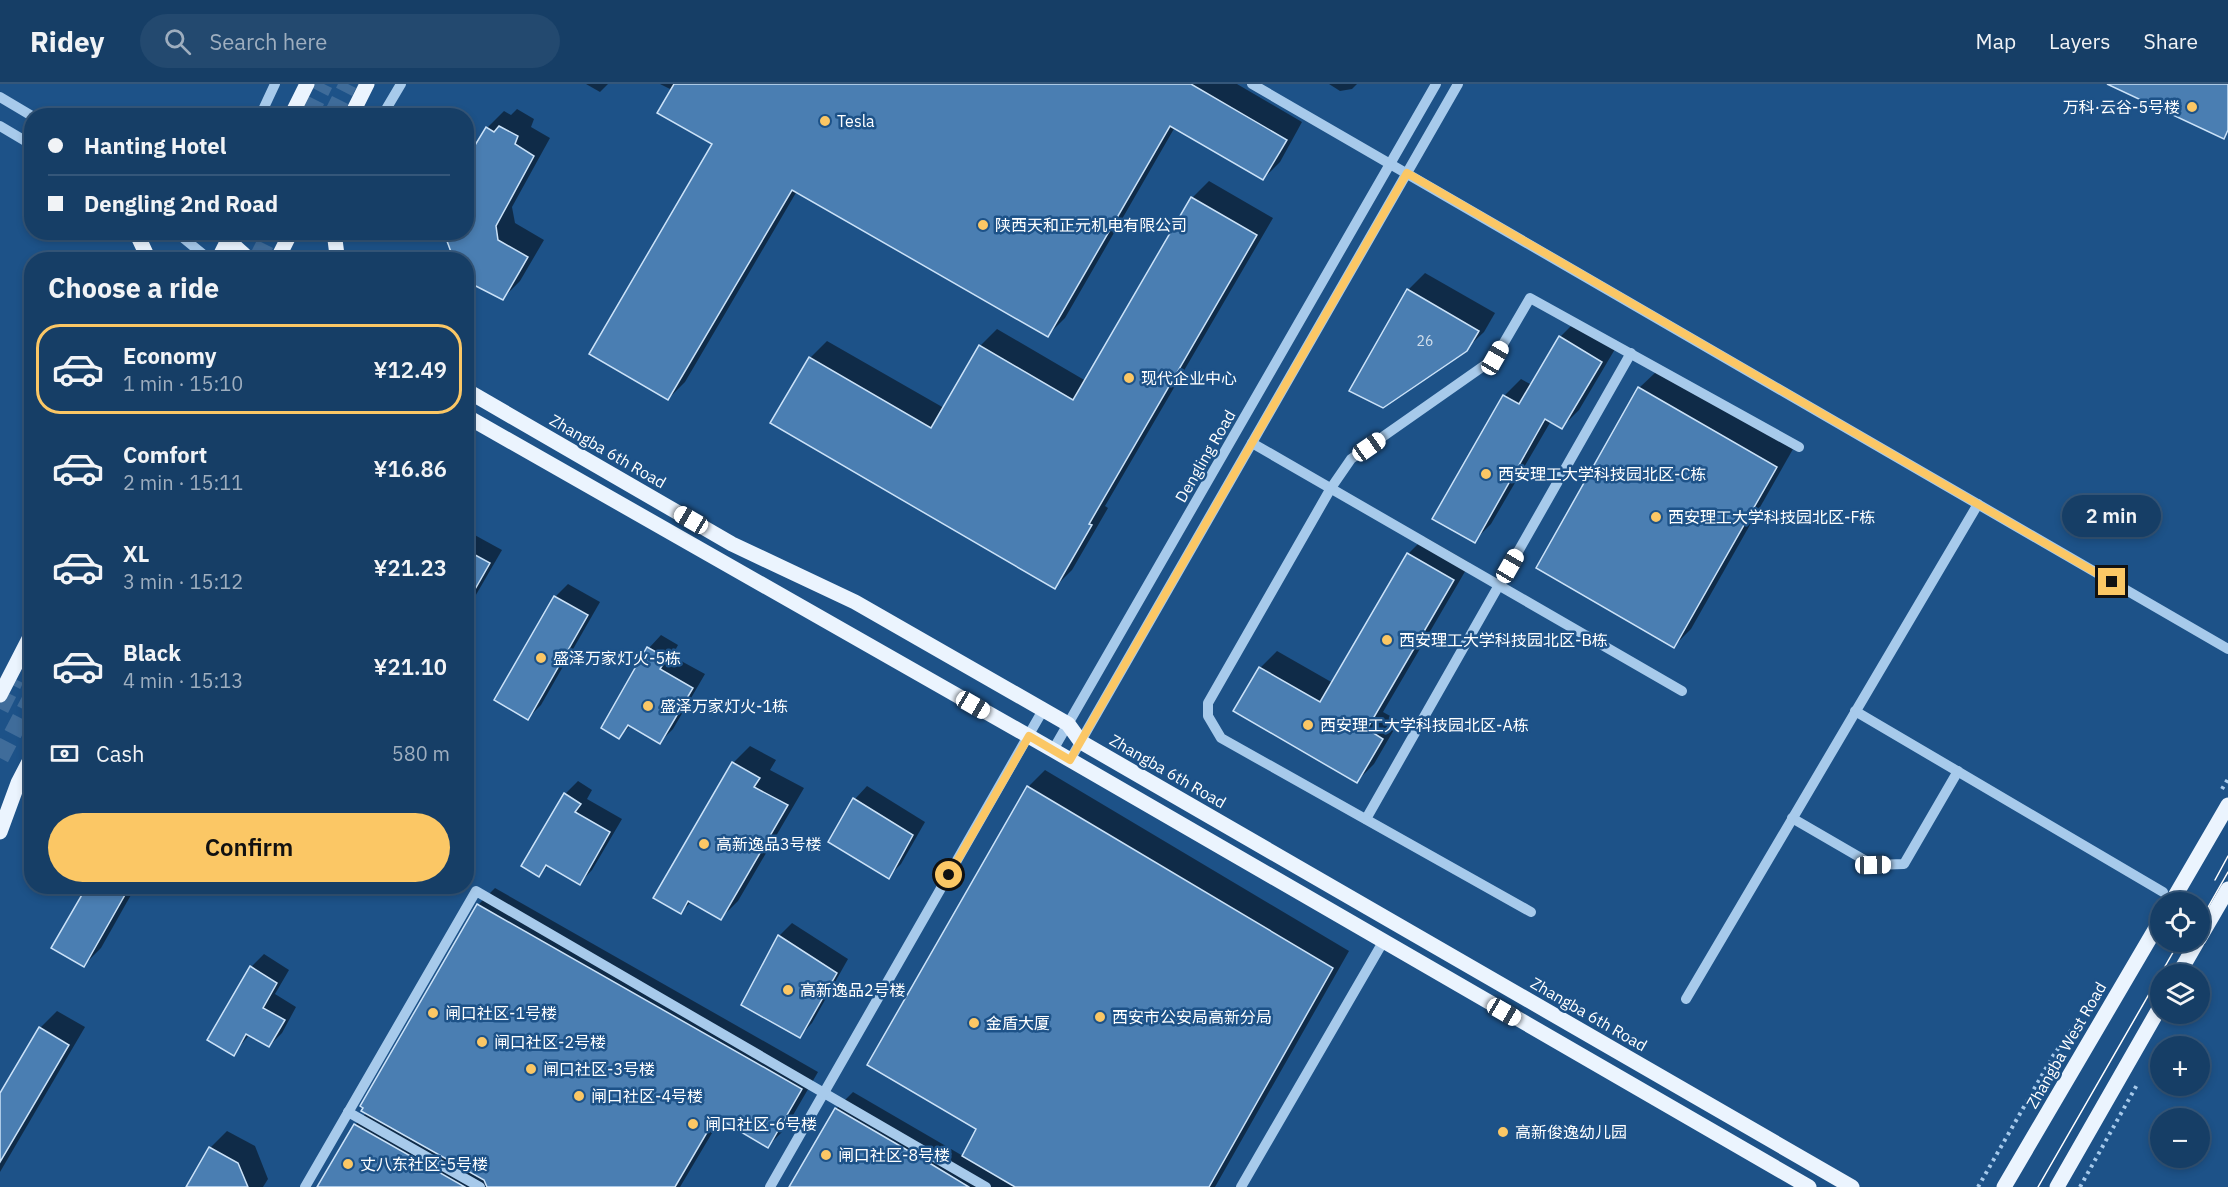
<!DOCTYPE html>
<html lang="en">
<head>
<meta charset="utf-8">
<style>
  body { margin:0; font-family:"IBM Plex Sans","Noto Sans SC",sans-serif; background:#23496f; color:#f1f3f6; height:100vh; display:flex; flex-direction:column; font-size:22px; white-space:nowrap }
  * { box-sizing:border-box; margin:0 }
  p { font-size:20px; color:#9eaebf }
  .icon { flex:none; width:33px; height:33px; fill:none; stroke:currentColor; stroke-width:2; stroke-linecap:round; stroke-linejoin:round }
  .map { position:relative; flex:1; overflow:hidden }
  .panel { position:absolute; left:24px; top:168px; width:450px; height:642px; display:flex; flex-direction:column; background:#163e66; border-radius:24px; box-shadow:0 3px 9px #0003,0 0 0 2px #35577a }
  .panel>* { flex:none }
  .guide { position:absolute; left:24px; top:24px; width:450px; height:132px; border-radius:24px; box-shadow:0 3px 9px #0003,0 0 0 2px #35577a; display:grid; align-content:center; height:132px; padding:0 24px; background:#163e66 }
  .tools { position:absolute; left:2150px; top:808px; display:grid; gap:12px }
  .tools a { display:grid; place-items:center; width:60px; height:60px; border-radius:50%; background:#163e66; box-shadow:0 3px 9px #0003,0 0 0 2px #35577a; font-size:30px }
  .end { position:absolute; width:27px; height:27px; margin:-14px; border:8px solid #fbc765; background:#111; box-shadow:0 0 0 3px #111 }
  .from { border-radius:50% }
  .bubble { position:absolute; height:42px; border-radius:21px; background:#163e66; box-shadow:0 3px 9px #0003,0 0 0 2px #35577a; font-size:20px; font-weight:600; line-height:42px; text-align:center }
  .car { position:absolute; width:18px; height:36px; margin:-18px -9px; border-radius:8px; box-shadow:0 0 4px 2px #0007; background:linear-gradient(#fff 24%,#345 0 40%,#fff 0 76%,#345 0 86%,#fff 0) }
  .guide b { display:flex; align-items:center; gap:21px; height:57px; font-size:22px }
  .guide b+b { border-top:2px solid #35577a }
  .guide i { width:15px; height:15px; background:#f1f3f6 }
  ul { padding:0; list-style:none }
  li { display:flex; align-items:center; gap:18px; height:90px; margin:0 12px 9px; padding:0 12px; border:3px solid transparent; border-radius:24px }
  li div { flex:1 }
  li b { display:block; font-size:22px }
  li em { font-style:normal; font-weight:600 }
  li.current { border-color:#fbc765 }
  li>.icon { width:54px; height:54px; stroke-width:1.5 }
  h2 { padding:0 24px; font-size:27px; line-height:72px }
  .pay { display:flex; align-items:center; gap:15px; height:66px; padding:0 24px; font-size:22px }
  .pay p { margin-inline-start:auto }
  .button { display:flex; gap:12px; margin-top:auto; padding:12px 24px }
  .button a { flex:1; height:69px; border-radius:36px; background:#fbc765; color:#111; font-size:24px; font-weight:600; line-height:69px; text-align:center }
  header { display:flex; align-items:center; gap:36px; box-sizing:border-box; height:84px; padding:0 30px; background:#163e66; border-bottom:2px solid #35577a }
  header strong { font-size:28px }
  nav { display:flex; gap:33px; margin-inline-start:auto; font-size:21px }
  .search { width:420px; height:54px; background:#23496f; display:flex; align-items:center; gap:15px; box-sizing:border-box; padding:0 21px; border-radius:33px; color:#9eaebf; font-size:22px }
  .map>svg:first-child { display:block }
  .shadow { fill:#0007 }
  .building { fill:#4a7eb2; stroke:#cbe2f8; stroke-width:1.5 }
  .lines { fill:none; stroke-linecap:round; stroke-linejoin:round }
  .highway-tunnel { stroke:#3f6c9a; stroke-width:18; stroke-dasharray:18 9; stroke-linecap:butt }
  .path { stroke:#a7caeb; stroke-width:4; stroke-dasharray:3 4.5; stroke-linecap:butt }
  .minor { stroke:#a7caeb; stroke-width:10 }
  .major { stroke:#ebf4fe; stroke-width:15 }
  .tram { stroke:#fff; stroke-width:1.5 }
  .route { stroke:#fbc765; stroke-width:8 }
  .poi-dot { fill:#fbc765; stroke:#1d5288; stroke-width:2 }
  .labels { text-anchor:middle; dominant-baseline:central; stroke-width:5; stroke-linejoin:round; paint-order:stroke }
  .number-label { font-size:14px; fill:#d2dfec }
  .poi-label { font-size:16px; fill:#fff; stroke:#1d5288; text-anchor:start }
  .street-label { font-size:16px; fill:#fff; stroke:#1d5288 }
</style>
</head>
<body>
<header>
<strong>Ridey</strong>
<div class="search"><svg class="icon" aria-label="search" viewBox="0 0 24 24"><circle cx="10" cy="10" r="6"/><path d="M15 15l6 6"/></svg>Search here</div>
<nav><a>Map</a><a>Layers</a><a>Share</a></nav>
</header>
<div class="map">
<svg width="2228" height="1103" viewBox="0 0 2228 1103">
  <rect width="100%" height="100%" fill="#1d5288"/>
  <!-- shadow -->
  <g class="shadow">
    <path d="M 586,0 L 608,0 L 600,8 Z"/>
    <path d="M 660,0 L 1237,0 L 1302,38 L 1280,78 L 1263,95 L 1175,43 L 1065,234 L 1048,251 L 797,107 L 685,298 L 668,315 L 714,59 L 672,6 Z"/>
    <path d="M 1329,0 L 1357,0 L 1352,5 L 1340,7 Z"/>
    <path d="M 517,25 L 534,35 L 531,43 L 550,54 L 512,123 L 515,139 L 544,156 L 520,197 L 503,214 L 466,148 L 487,44 L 504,27 L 511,31 Z"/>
    <path d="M 1209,97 L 1273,134 L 1105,422 L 1108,424 L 1072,486 L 1055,503 L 810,274 L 827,257 L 944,324 L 980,262 L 997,245 L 1086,297 L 1192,114 Z"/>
    <path d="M 1425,189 L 1495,229 L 1484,248 L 1466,265 L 1408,206 Z"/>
    <path d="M 1577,236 L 1618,260 L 1579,326 L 1562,343 L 1551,337 L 1491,440 L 1474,457 L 1504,312 L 1521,295 L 1532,301 L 1560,253 Z"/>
    <path d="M 1657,287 L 1793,365 L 1691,545 L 1674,562 L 1538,483 L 1639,304 Z"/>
    <path d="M 471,449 L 502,466 L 466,528 L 466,453 Z"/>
    <path d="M 1425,453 L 1470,479 L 1383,628 L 1399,637 L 1374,680 L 1357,697 L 1260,584 L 1277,567 L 1333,599 L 1408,470 Z"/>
    <path d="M 568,500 L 600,518 L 541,621 L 528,634 L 555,513 Z"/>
    <path d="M 661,551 L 678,561 L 672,572 L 705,590 L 673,645 L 660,658 L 631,641 L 619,653 L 603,643 L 649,564 Z"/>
    <path d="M 750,662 L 776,676 L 770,686 L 804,704 L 738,817 L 721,834 L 692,817 L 680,829 L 733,679 Z"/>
    <path d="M 1045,686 L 1349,867 L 1215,1103 L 791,1103 L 836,1025 L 853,1008 L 963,1072 L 978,1045 L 1028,703 Z"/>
    <path d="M 578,697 L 592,706 L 587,715 L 622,735 L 592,786 L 580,799 L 549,781 L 539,791 L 523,782 L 565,710 Z"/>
    <path d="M 867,702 L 925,738 L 901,780 L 888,793 L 855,715 Z"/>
    <path d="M 89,802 L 136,802 L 101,864 L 84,881 Z"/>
    <path d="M 369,802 L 390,802 L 382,811 Z"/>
    <path d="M 413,802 L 438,802 L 429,812 Z"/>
    <path d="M 495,804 L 818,988 L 785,1045 L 768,1062 L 721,1034 L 680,1103 L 319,1103 L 355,1041 L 367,1028 L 478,821 Z"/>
    <path d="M 792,839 L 848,875 L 812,939 L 800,952 L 779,852 Z"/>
    <path d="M 264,870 L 289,886 L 275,910 L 296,923 L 282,949 L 269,962 L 250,950 L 233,970 L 251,883 Z"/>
    <path d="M 57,927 L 85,943 L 0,1088 L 0,1012 L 40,944 Z"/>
    <path d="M 227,1047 L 255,1062 L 268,1095 L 263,1103 L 187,1103 L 210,1064 Z"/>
  </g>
  <!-- building -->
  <g class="building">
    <path d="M 674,0 L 1191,0 L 1287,56 L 1263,96 L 1170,42 L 1048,253 L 792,106 L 668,316 L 589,270 L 712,60 L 657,29 Z"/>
    <path d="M 2107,0 L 2228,0 L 2228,46 L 2224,55 Z"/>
    <path d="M 499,42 L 518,52 L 515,60 L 534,72 L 496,142 L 498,156 L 528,173 L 503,216 L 466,197 L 466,176 L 456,176 L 451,168 L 447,157 L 447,148 L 466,148 L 466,76 L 486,43 L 494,48 Z"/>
    <path d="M 1191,113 L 1257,151 L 1089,440 L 1092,441 L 1055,505 L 770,339 L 809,273 L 931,344 L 979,261 L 1073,316 Z"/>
    <path d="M 1407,205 L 1479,247 L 1467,267 L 1383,324 L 1349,307 Z"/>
    <path d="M 1559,252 L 1602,278 L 1562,345 L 1545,335 L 1475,459 L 1432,435 L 1503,311 L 1519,320 Z"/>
    <path d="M 1638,303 L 1777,383 L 1674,564 L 1536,484 Z"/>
    <path d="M 466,466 L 490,479 L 466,521 Z"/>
    <path d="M 1407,469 L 1454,496 L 1367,645 L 1383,655 L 1357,699 L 1233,627 L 1259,583 L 1320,618 Z"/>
    <path d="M 554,512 L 588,531 L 528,636 L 494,616 Z"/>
    <path d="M 647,563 L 667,574 L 660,585 L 693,604 L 660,660 L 628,641 L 619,655 L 601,644 Z"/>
    <path d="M 732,678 L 760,694 L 754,703 L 788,721 L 721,836 L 688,817 L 681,830 L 653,814 Z"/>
    <path d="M 1027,702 L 1333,884 L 1209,1103 L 1015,1103 L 962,1072 L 976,1045 L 867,981 Z"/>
    <path d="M 564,709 L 581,720 L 575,728 L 610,748 L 580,801 L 546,781 L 539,793 L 521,782 Z"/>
    <path d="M 853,714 L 913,751 L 889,795 L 828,758 Z"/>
    <path d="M 87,802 L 130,802 L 84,883 L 51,864 Z"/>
    <path d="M 477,820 L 802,1005 L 768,1064 L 716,1033 L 675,1103 L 487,1103 L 484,1096 L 361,1027 L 363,1024 L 360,1022 Z"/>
    <path d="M 778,851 L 837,889 L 800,954 L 741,921 Z"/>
    <path d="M 250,882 L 277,899 L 263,924 L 285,936 L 269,963 L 246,950 L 234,972 L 207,956 Z"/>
    <path d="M 39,943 L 69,961 L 0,1078 L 0,1009 Z"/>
    <path d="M 835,1024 L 931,1080 L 969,1103 L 789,1103 Z"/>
    <path d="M 354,1040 L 465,1103 L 317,1103 Z"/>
    <path d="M 209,1063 L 238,1079 L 248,1103 L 186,1103 Z"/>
  </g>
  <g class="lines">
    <!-- highway-tunnel -->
    <g class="highway-tunnel">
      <path d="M 308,32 L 324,0"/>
      <path d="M 332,32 L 348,0"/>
      <path d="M 233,176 L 247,148"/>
      <path d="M 257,176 L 271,148"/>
      <path d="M 0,625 L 15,595"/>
      <path d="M 0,674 L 32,613"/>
    </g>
    <!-- path -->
    <g class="path">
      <path d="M 2222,705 L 2228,695"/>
      <path d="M 1978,1103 L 2053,972 L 2091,918"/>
      <path d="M 2080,1103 L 2138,999"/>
    </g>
    <!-- minor -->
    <g class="minor">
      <path d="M 1252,0 L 2228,565"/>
      <path d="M 0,13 L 32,32"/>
      <path d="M 260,32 L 275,0"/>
      <path d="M 382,32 L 401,0"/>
      <path d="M 0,42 L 32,61"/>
      <path d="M 176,148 L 210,176"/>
      <path d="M 218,148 L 228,156"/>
      <path d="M 1252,359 L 1682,607"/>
      <path d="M 1855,627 L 2163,808"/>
      <path d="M 1053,666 L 1436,0"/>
      <path d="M 1070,676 L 1458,0"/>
      <path d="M 1792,734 L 1873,781 L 1904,780 L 1958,687"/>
      <path d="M 1366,735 L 1631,269"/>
      <path d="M 1531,828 L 1221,654 L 1208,632 L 1208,619 L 1331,404 L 1351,375 L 1495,274 L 1530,214 L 1799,363"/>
      <path d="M 1686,915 L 1978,420"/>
      <path d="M 348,1028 L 480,1103"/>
      <path d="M 305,1103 L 476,807 L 986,1103"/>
      <path d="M 770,1103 L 1043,626"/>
      <path d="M 1241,1103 L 1383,858"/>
    </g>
    <!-- major -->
    <g class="major">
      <path d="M 291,32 L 307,0"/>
      <path d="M 351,32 L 367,0"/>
      <path d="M 136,148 L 149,176"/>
      <path d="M 334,148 L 337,171 L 339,176"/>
      <path d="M 228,156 L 250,176"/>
      <path d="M 218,176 L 232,148"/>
      <path d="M 277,176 L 291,148"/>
      <path d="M 466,306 L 732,460 L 855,518 L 1068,640 L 1081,658 L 1852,1103"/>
      <path d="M 466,332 L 1053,666 L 1809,1103"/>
      <path d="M 0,611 L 32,549"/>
      <path d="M 0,748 L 18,699 L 32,672"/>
      <path d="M 2171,819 L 2228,721"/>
      <path d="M 2199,855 L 2228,805"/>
      <path d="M 2178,891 L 2197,858"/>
      <path d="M 2004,1103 L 2160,837"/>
      <path d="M 2057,1103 L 2160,923"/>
    </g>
    <!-- tram -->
    <g class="tram">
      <path d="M 2215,796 L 2228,772"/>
      <path d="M 2199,839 L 2228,788"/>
      <path d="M 2038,1103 L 2179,858"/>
    </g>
  </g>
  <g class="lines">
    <!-- route -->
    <path class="route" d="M 949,791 L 1029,652 L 1070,676 L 1407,89 L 2112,498"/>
  </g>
  <!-- markers -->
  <g class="poi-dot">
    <circle cx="2192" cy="23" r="6"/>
    <circle cx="825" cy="37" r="6"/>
    <circle cx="983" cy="141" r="6"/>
    <circle cx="1129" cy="294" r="6"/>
    <circle cx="1486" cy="390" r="6"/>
    <circle cx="1656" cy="433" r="6"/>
    <circle cx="1387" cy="556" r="6"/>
    <circle cx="541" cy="574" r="6"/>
    <circle cx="648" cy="622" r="6"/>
    <circle cx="1308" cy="641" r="6"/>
    <circle cx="704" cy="760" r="6"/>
    <circle cx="788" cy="906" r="6"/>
    <circle cx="433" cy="929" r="6"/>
    <circle cx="1100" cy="933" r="6"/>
    <circle cx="974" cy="939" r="6"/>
    <circle cx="482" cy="958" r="6"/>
    <circle cx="531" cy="985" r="6"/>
    <circle cx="579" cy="1012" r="6"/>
    <circle cx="693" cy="1040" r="6"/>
    <circle cx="1503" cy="1048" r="6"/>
    <circle cx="826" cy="1071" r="6"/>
    <circle cx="348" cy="1080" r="6"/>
  </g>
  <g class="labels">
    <!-- number labels -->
    <g class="number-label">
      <text x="1425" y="257">26</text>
    </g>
    <!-- poi labels -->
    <g class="poi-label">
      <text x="2180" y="23" text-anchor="end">万科·云谷-5号楼</text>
      <text x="837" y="37">Tesla</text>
      <text x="995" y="141">陕西天和正元机电有限公司</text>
      <text x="1141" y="294">现代企业中心</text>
      <text x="1498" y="390">西安理工大学科技园北区-C栋</text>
      <text x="1668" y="433">西安理工大学科技园北区-F栋</text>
      <text x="1399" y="556">西安理工大学科技园北区-B栋</text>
      <text x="553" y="574">盛泽万家灯火-5栋</text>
      <text x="660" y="622">盛泽万家灯火-1栋</text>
      <text x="1320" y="641">西安理工大学科技园北区-A栋</text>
      <text x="716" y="760">高新逸品3号楼</text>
      <text x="800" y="906">高新逸品2号楼</text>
      <text x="445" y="929">闸口社区-1号楼</text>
      <text x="1112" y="933">西安市公安局高新分局</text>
      <text x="986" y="939">金盾大厦</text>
      <text x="494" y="958">闸口社区-2号楼</text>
      <text x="543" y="985">闸口社区-3号楼</text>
      <text x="591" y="1012">闸口社区-4号楼</text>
      <text x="705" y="1040">闸口社区-6号楼</text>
      <text x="1515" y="1048">高新俊逸幼儿园</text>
      <text x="838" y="1071">闸口社区-8号楼</text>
      <text x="360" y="1080">丈八东社区-5号楼</text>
    </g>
    <!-- street labels -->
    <g class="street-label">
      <text transform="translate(608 367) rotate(30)">Zhangba 6th Road</text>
      <text transform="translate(1205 372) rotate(-60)">Dengling Road</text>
      <text transform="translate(1168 687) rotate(30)">Zhangba 6th Road</text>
      <text transform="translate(1589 930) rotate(30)">Zhangba 6th Road</text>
      <text transform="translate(2066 961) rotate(-60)">Zhangba West Road</text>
    </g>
  </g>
</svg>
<div class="tools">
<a><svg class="icon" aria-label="locate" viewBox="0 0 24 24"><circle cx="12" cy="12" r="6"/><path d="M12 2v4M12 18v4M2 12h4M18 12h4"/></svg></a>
<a><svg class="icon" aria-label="layers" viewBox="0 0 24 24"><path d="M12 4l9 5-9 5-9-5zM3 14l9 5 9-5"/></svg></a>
<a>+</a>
<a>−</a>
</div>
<i class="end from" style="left:949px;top:791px"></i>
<i class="end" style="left:2112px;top:498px"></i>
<div class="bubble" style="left:2062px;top:411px;width:99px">2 min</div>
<i class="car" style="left:1495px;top:274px;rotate:30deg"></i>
<i class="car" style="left:1369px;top:363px;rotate:55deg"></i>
<i class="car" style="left:691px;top:436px;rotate:300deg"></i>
<i class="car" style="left:1510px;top:482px;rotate:30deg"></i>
<i class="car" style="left:973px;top:621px;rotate:120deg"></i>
<i class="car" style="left:1873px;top:781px;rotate:89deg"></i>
<i class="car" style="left:1504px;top:928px;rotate:120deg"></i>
<div class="guide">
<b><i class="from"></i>Hanting Hotel</b>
<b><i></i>Dengling 2nd Road</b>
</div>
<section class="panel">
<h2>Choose a ride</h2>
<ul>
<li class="current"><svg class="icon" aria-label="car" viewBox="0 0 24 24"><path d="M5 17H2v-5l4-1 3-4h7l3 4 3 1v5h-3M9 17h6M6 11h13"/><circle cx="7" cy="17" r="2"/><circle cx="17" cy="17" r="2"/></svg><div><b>Economy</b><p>1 min · 15:10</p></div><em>¥12.49</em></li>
<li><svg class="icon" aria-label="car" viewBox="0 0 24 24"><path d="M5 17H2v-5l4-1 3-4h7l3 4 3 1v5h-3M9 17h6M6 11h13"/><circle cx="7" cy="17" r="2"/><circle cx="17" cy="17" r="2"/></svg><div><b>Comfort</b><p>2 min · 15:11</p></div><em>¥16.86</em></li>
<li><svg class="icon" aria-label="car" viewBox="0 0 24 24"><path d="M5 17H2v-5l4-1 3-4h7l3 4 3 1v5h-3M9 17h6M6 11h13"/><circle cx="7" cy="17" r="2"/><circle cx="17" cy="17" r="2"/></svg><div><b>XL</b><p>3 min · 15:12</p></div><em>¥21.23</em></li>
<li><svg class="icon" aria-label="car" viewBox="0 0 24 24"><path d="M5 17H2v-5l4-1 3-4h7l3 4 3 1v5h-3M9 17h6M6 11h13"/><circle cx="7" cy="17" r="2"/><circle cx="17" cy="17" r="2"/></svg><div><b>Black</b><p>4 min · 15:13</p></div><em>¥21.10</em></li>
</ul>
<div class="pay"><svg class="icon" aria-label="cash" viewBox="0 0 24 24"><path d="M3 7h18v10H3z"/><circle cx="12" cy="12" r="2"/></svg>Cash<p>580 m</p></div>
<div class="button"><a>Confirm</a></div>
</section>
</div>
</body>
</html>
